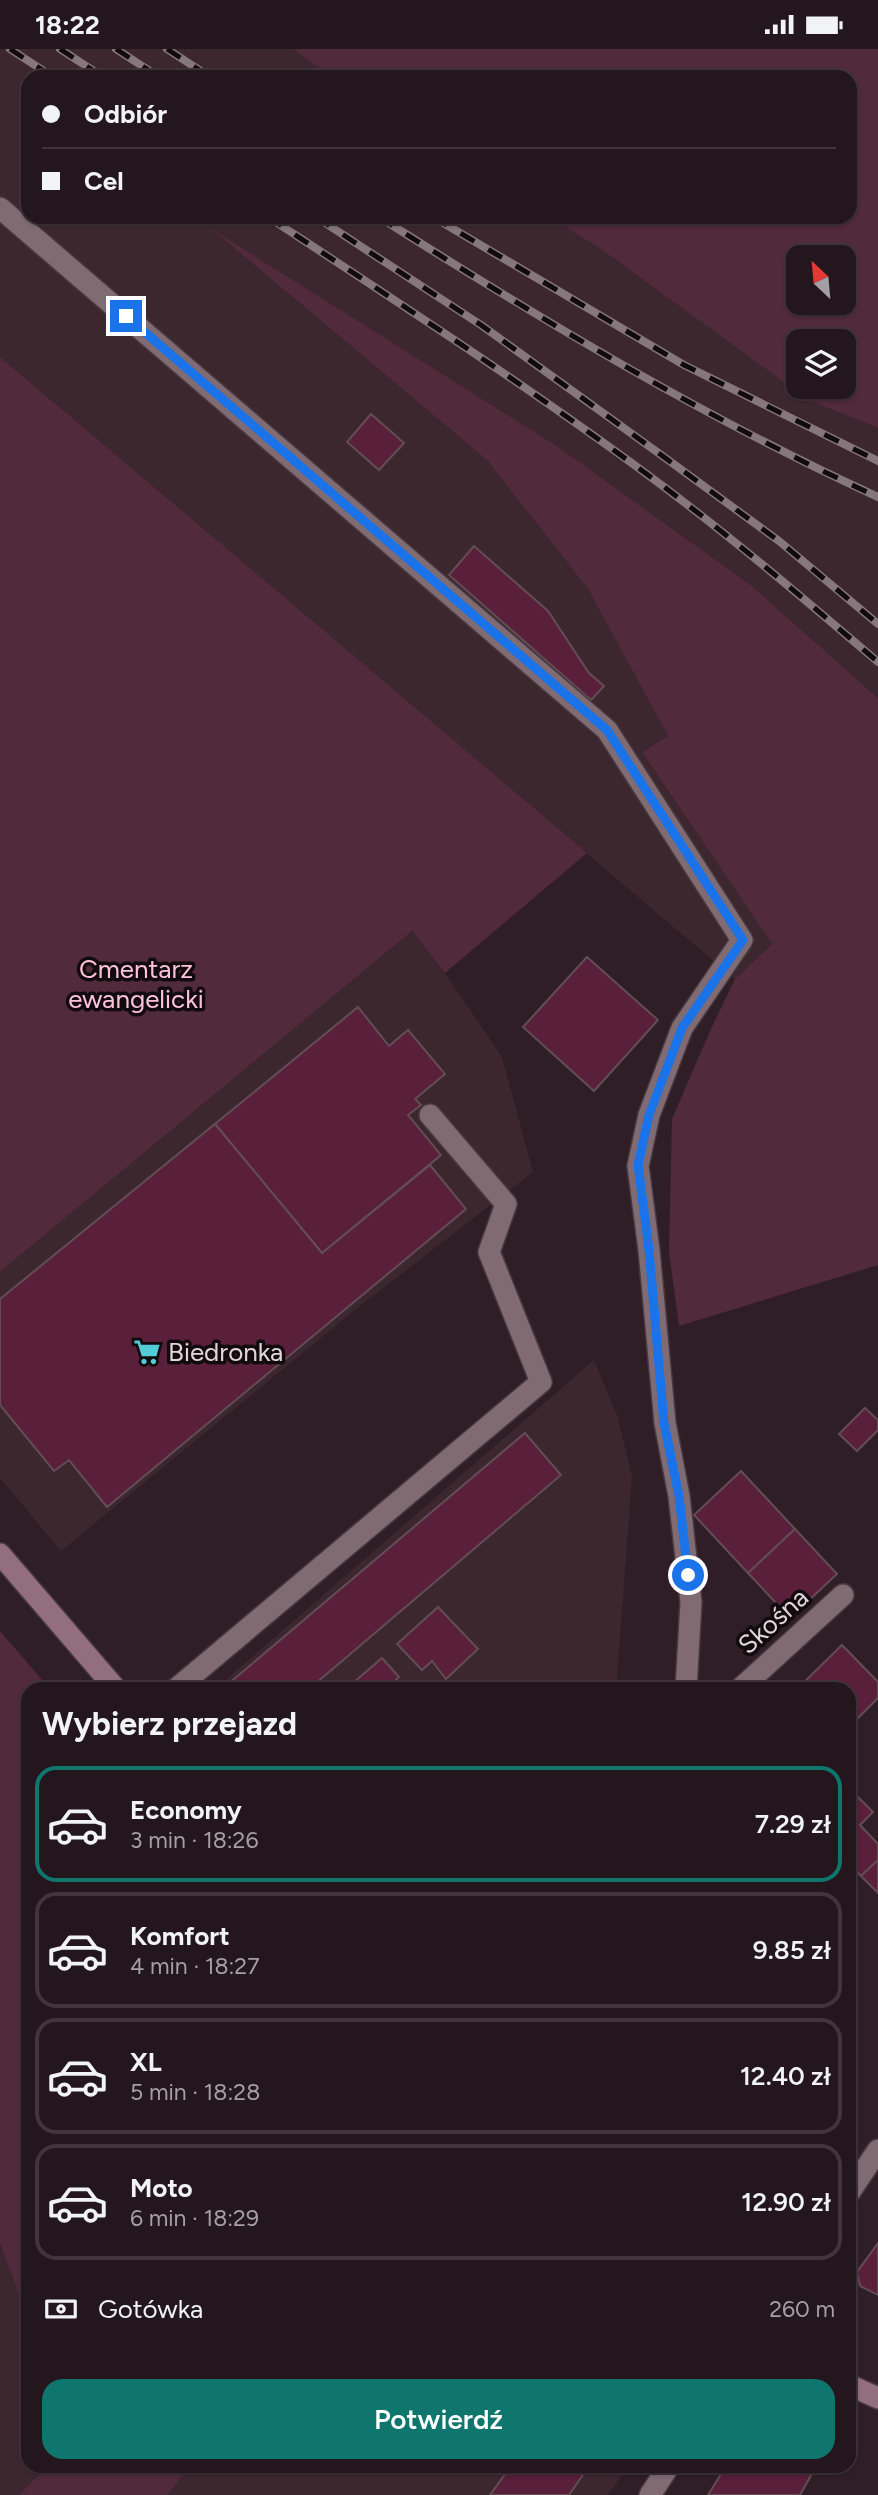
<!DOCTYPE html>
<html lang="pl">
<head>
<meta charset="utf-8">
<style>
  body { margin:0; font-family:Figtree,sans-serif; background:#2f2329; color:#f1f3f6; height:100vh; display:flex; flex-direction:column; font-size:26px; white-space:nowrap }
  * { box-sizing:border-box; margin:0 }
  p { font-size:23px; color:#a39fa3 }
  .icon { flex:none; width:38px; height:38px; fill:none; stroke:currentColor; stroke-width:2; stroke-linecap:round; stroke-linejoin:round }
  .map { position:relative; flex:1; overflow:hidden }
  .details { position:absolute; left:21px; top:1633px; width:835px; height:791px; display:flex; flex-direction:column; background:#23161c; border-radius:21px; box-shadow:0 2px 5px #0004,0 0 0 2px #40353b }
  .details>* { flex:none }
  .banner { position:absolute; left:21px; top:21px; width:836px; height:154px; border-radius:21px; box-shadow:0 2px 5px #0004,0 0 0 2px #40353b; display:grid; align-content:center; height:154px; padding:0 21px; background:#23161c }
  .needle { width:46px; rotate:334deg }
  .buttons { position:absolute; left:786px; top:196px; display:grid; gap:14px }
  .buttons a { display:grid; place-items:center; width:70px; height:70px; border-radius:14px; background:#23161c; box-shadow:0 2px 5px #0004,0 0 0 2px #40353b; font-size:35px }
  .end { position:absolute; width:32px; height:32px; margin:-16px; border:9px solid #1a73e8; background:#fff; box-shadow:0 0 0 4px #fff }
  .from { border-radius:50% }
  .banner b { display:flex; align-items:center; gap:24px; height:66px; font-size:26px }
  .banner b+b { border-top:2px solid #40353b }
  .banner i { width:18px; height:18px; background:#f1f3f6 }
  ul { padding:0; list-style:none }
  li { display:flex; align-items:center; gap:21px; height:116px; margin:0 14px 10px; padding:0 7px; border:4px solid #40353b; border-radius:21px }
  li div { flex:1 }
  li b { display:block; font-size:26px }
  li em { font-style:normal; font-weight:600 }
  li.current { border-color:#0f766e }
  li>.icon { width:63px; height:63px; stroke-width:1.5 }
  h2 { padding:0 21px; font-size:32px; line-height:84px }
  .pay { display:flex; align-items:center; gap:18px; height:77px; padding:0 21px; font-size:26px }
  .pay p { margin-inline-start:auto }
  .cta { display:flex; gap:14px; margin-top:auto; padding:14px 21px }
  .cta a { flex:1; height:80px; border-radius:21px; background:#0f766e; color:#fff; font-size:28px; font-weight:600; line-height:80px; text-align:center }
  .status { display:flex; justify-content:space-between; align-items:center; height:49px; padding:0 35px; background:#23161c; direction:ltr }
  .status svg { height:19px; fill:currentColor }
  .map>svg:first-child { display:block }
  .built { fill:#3d272f }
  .green { fill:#512a3b; fill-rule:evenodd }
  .building { fill:#5a1f3b; stroke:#624d55; stroke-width:2 }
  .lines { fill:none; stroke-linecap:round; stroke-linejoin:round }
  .lane-casing { stroke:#47393f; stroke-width:24 }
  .street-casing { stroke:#47393f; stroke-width:24 }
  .secondary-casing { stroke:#47393f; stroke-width:24 }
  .lane { stroke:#806b73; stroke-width:21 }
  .street { stroke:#806b73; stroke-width:21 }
  .secondary { stroke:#936f7e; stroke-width:21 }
  .rail-casing { stroke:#85777c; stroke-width:8 }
  .rail { stroke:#120b0e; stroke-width:5; stroke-dasharray:16; stroke-linecap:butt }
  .route { stroke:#1a73e8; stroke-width:9 }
  .labels { text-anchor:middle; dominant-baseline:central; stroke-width:7; stroke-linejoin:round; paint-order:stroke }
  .park-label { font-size:26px; fill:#fdc2d9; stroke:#120b0e }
  .poi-label { font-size:26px; fill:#e1d5d9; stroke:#120b0e; text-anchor:start }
  .street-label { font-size:26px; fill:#e1d5d9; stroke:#120b0e }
</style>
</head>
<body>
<div class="status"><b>18:22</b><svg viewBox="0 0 49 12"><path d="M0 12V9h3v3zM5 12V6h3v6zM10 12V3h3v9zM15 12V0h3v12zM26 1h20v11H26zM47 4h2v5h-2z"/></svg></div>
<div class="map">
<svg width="878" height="2446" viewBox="0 0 878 2446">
  <rect width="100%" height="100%" fill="#2f1e25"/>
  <!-- built -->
  <g class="built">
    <path d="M 0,0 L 364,0 L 404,28 L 28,28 L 28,168 L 604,168 L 798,338 L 810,352 L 878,379 L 878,649 L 752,537 L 557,397 L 218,185 L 487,411 L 588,540 L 668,687 L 642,703 L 772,895 L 735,930 L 0,308 Z"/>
    <path d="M 412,882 L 445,924 L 502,1008 L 533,1123 L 360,1257 L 61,1502 L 0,1429 L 0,1223 Z"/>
    <path d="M 594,1311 L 618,1369 L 632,1427 L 617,1629 L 612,1640 L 215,1640 Z"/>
    <path d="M 0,2194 L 28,2270 L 28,2417 L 47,2417 L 19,2446 L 0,2446 Z"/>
    <path d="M 190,2417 L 628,2417 L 608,2446 L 167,2446 Z"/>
  </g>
  <!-- green -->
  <g class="green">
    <path d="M 293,0 L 878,0 L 878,379 L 810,352 L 604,202 L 550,168 L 850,168 L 850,28 L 333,28 ZM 798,208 L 844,208 L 844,254 L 798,254 ZM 798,292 L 844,292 L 844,338 L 798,338 Z"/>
    <path d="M 213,181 L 557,397 L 752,537 L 878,649 L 878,1216 L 679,1277 L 669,1203 L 672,1070 L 710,982 L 735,930 L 772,895 L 642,703 L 668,687 L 588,540 L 487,411 Z"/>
    <path d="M 0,308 L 587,804 L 445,924 L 412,882 L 0,1223 Z"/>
    <path d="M 0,1582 L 50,1640 L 28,1640 L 28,2270 L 0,2194 Z"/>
    <path d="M 47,2417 L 190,2417 L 167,2446 L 19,2446 Z"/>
  </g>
  <!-- building -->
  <g class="building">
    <path d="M 371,365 L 404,394 L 379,421 L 347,393 Z"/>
    <path d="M 474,497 L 548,562 L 589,624 L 604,637 L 591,651 L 449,526 Z"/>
    <path d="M 587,908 L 658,971 L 594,1042 L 523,978 Z"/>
    <path d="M 358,958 L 389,997 L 408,981 L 445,1025 L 415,1050 L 421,1056 L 408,1066 L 441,1106 L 322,1204 L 215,1075 Z"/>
    <path d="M 215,1075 L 322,1204 L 430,1116 L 466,1160 L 107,1458 L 69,1411 L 54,1422 L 0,1356 L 0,1250 Z"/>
    <path d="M 865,1359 L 878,1371 L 878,1381 L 857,1402 L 839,1385 Z"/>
    <path d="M 525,1384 L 561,1426 L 309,1640 L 230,1640 L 227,1636 Z"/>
    <path d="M 741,1422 L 795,1480 L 748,1524 L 694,1466 Z"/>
    <path d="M 795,1480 L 837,1525 L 790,1569 L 748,1524 Z"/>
    <path d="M 438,1558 L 478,1600 L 446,1630 L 432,1612 L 422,1621 L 397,1595 Z"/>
    <path d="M 842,1596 L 878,1633 L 878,1649 L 849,1678 L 849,1640 L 797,1640 Z"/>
    <path d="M 382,1609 L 399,1628 L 386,1640 L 346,1640 Z"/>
    <path d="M 849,1739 L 873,1763 L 860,1776 L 878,1795 L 878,1811 L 861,1827 L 849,1815 Z"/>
    <path d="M 878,1811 L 878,1844 L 861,1827 Z"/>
    <path d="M 878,2194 L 878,2246 L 860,2237 L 857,2223 Z"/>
    <path d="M 511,2417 L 589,2417 L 569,2446 L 490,2446 Z"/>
    <path d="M 726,2417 L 808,2417 L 814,2421 L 800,2446 L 708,2446 Z"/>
  </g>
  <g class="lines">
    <!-- lane casing -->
    <g class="lane-casing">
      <g id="lane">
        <path d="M 0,159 L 607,681 L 742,891 L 682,979 L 649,1066 L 638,1117 L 649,1201 L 665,1374 L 679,1447 L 691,1553 L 686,1640"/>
        <path d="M 176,1640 L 541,1333 L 489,1203 L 506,1155 L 430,1066"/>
      </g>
    </g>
    <!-- street casing -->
    <g class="street-casing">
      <g id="street">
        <path d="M 740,1640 L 843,1546"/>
        <path d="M 849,2144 L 878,2101"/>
        <path d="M 650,2446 L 669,2417"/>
      </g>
    </g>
    <!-- secondary casing -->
    <g class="secondary-casing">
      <g id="secondary">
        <path d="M 0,1505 L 116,1640"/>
        <path d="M 849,2336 L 878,2349"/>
      </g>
    </g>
    <!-- lane -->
    <use href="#lane" class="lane"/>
    <!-- street -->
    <use href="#street" class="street"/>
    <!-- secondary -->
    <use href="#secondary" class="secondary"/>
    <!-- rail casing -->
    <g class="rail-casing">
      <g id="rail">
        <path d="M 10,0 L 53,28"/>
        <path d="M 60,0 L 103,28"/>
        <path d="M 116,0 L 159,28"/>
        <path d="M 167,0 L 210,28"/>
        <path d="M 268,168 C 396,252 524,335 648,426 C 728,485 803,549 878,613"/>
        <path d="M 316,168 L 481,276 L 664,408 L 779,492 L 878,575"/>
        <path d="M 379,168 C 540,270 705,369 878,448"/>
        <path d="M 433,168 L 684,316 L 878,412"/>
      </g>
    </g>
    <!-- rail -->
    <use href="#rail" class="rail"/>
  </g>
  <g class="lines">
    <!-- route -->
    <path class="route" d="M 126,267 L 607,681 L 743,891 L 682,979 L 649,1066 L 638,1116 L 649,1201 L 664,1374 L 679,1447 L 688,1526"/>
  </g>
  <!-- icons -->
  <defs>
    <g id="supermarket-bare" transform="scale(2.1)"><path d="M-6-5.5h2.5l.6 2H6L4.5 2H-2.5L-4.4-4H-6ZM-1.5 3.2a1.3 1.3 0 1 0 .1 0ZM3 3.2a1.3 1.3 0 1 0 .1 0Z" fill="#52ccd6" stroke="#120b0e" stroke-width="2.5" paint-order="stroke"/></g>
  </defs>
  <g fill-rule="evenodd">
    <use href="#supermarket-bare" x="147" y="1303"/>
  </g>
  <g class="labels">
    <!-- park labels -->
    <g class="park-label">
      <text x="136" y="920">Cmentarz<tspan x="136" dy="30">ewangelicki</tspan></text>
    </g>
    <!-- poi labels -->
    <g class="poi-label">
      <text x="168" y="1303">Biedronka</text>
    </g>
    <!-- street labels -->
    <g class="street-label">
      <text transform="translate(773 1572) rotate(-42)">Skośna</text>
    </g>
  </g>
</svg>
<div class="buttons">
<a><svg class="needle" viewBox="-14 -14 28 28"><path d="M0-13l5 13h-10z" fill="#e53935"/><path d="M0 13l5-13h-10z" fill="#a39fa3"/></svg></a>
<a><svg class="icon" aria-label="layers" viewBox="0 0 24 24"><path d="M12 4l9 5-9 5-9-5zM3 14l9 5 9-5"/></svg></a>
</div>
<i class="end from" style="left:688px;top:1526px"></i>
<i class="end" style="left:126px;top:267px"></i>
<div class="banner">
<b><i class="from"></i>Odbiór</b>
<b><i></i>Cel</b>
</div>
<section class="details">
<h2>Wybierz przejazd</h2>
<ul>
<li class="current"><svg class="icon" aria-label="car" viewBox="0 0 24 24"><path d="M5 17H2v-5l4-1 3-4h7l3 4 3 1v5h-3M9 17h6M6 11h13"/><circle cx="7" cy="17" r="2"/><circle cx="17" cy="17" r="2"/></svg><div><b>Economy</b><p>3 min · 18:26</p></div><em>7.29 zł</em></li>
<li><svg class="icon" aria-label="car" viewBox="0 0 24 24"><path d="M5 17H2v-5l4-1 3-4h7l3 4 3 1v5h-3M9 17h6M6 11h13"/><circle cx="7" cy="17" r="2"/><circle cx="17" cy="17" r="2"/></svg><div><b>Komfort</b><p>4 min · 18:27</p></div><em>9.85 zł</em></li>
<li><svg class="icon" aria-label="car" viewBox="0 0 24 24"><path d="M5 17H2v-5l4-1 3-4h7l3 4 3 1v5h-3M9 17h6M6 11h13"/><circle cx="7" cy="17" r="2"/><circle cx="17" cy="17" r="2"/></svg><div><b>XL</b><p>5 min · 18:28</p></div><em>12.40 zł</em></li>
<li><svg class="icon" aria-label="car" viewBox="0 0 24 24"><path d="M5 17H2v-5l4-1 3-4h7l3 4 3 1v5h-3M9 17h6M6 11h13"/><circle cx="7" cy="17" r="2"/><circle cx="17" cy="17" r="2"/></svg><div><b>Moto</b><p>6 min · 18:29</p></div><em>12.90 zł</em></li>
</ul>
<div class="pay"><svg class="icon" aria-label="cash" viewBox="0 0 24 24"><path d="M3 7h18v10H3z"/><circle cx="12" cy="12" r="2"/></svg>Gotówka<p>260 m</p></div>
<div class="cta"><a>Potwierdź</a></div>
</section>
</div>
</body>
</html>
